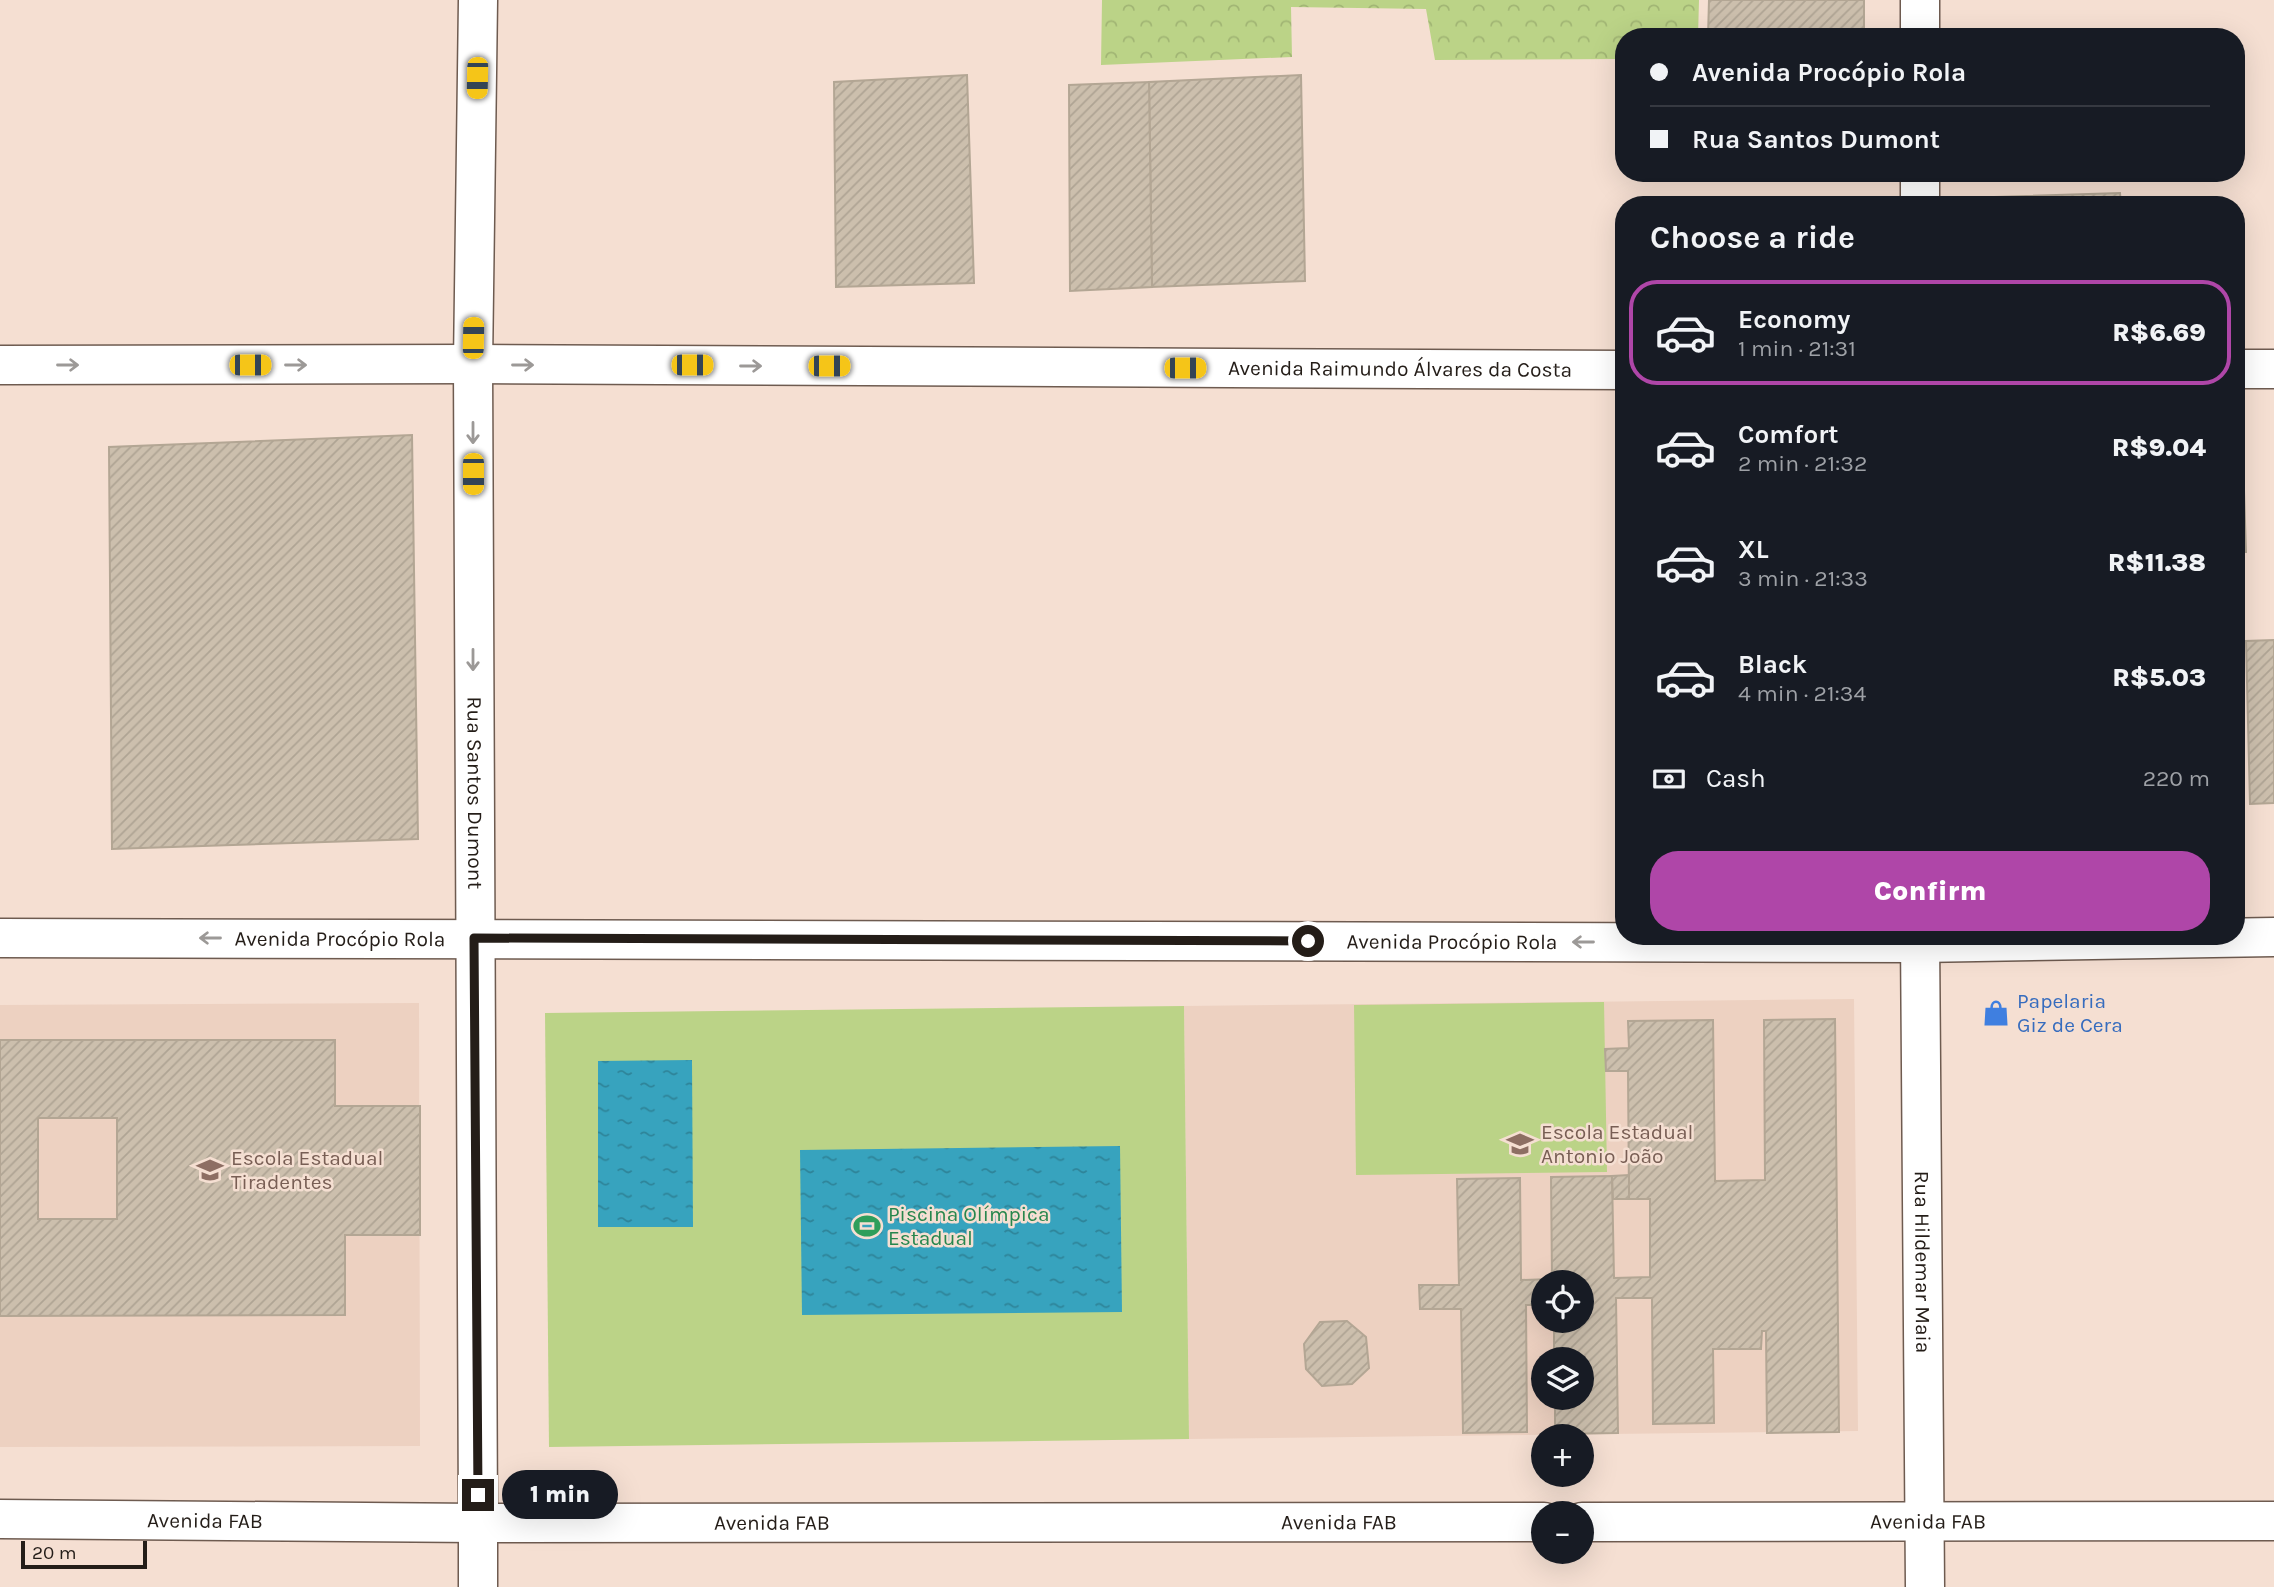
<!DOCTYPE html>
<html lang="en">
<head>
<meta charset="utf-8">
<style>
  body { margin:0; font-family:Karla,sans-serif; background:#20242c; color:#f1f3f6; height:100vh; display:flex; flex-direction:column; font-size:26px; white-space:nowrap }
  * { box-sizing:border-box; margin:0 }
  p { font-size:23px; color:#9ea1a6 }
  .icon { flex:none; width:38px; height:38px; fill:none; stroke:currentColor; stroke-width:2; stroke-linecap:round; stroke-linejoin:round }
  .map { position:relative; flex:1; overflow:hidden }
  .details { position:absolute; left:1615px; top:196px; width:630px; height:749px; display:flex; flex-direction:column; background:#171b24; border-radius:28px; box-shadow:0 7px 28px #0002 }
  .details>* { flex:none }
  .top-card { position:absolute; left:1615px; top:28px; width:630px; height:154px; border-radius:28px; box-shadow:0 7px 28px #0002; display:grid; align-content:center; height:154px; padding:0 35px; background:#171b24 }
  .tools { position:absolute; left:1531px; top:1270px; display:grid; gap:14px }
  .tools a { display:grid; place-items:center; width:63px; height:63px; border-radius:50%; background:#171b24; box-shadow:0 7px 28px #0002; font-size:35px }
  .scale { position:absolute; left:21px; bottom:18px; width:126px; box-sizing:border-box; padding-left:7px; border:4px solid #241d18; border-top:0; font-size:19px; line-height:24px; white-space:nowrap; color:#241d18; -webkit-text-stroke:5px #f5dfd2; paint-order:stroke }
  .end { position:absolute; width:32px; height:32px; margin:-16px; border:9px solid #241d18; background:#fff; box-shadow:0 0 0 4px #fff }
  .from { border-radius:50% }
  .bubble { position:absolute; height:49px; border-radius:24px; background:#171b24; box-shadow:0 7px 28px #0002; font-size:23px; font-weight:800; line-height:49px; text-align:center }
  .car { position:absolute; width:21px; height:42px; margin:-21px -10px; border-radius:9px; box-shadow:0 0 5px 2px #0007; background:linear-gradient(#f5c518 24%,#345 0 40%,#f5c518 0 76%,#345 0 86%,#f5c518 0) }
  .top-card b { display:flex; align-items:center; gap:24px; height:66px; font-size:26px }
  .top-card b+b { border-top:2px solid #363941 }
  .top-card i { width:18px; height:18px; background:#f1f3f6 }
  ul { padding:0; list-style:none }
  li { display:flex; align-items:center; gap:21px; height:105px; margin:0 14px 10px; padding:0 21px; border:4px solid transparent; border-radius:28px }
  li div { flex:1 }
  li b { display:block; font-size:26px }
  li em { font-style:normal; font-weight:800 }
  li.current { border-color:#af46a8 }
  li>.icon { width:63px; height:63px; stroke-width:1.5 }
  h2 { padding:0 35px; font-size:32px; line-height:84px }
  .pay { display:flex; align-items:center; gap:18px; height:77px; padding:0 35px; font-size:26px }
  .pay p { margin-inline-start:auto }
  .primary-button { display:flex; gap:14px; margin-top:auto; padding:14px 35px }
  .primary-button a { flex:1; height:80px; border-radius:28px; background:#af46a8; color:#fff; font-size:28px; font-weight:800; line-height:80px; text-align:center }
  .map>svg:first-child { display:block }
  .built { fill:#edd1c1; fill-rule:evenodd }
  .green { fill:#bbd387 }
  .forest { fill:url(#forest-crowns) }
  .water { fill:url(#water-ripples) }
  .building { fill:url(#building-hatch); stroke:#b3a694; stroke-width:2; fill-rule:evenodd }
  .lines { fill:none; stroke-linecap:round; stroke-linejoin:round }
  .street-casing { stroke:#6e5b50; stroke-width:41 }
  .secondary-casing { stroke:#6e5b50; stroke-width:41 }
  .street { stroke:#fff; stroke-width:38 }
  .secondary { stroke:#fff; stroke-width:38 }
  .oneway { stroke:#9c9997 }
  .route { stroke:#241d18; stroke-width:9 }
  .labels { text-anchor:middle; dominant-baseline:central; stroke-width:5; stroke-linejoin:round; paint-order:stroke }
  .street-label { font-size:21px; fill:#241d18; stroke:#f5dfd2 }
  .shop-label { font-size:21px; fill:#366cbe; stroke:#f5dfd2; text-anchor:start }
  .education-label { font-size:21px; fill:#785e54; stroke:#f5dfd2; text-anchor:start }
  .leisure-label { font-size:21px; fill:#27864d; stroke:#f5dfd2; text-anchor:start }
</style>
</head>
<body>
<div class="map">
<svg width="2274" height="1587" viewBox="0 0 2274 1587">
  <defs>
    <pattern id="forest-crowns" width="20" height="18" patternUnits="userSpaceOnUse" patternTransform="scale(1.75)"><rect width="20" height="18" fill="#bbd387"/><path d="M2 6a3 3 0 1 1 6 0M12 15a3 3 0 1 1 6 0" fill="none" stroke="#a1b574"/></pattern>
    <pattern id="water-ripples" width="26" height="14" patternUnits="userSpaceOnUse" patternTransform="scale(1.75)"><rect width="26" height="14" fill="#37a3be"/><path d="M2 4q2-2 4 0t4 0M15 11q2-2 4 0t4 0" fill="none" stroke="#2e8499"/></pattern>
    <pattern id="building-hatch" width="6" height="6" patternUnits="userSpaceOnUse" patternTransform="scale(1.75)"><rect width="6" height="6" fill="#ccbfad"/><path d="M-1 1l2-2M0 6l6-6M5 7l2-2" fill="none" stroke="#afa494"/></pattern>
  </defs>
  <rect width="100%" height="100%" fill="#f5dfd2"/>
  <!-- built -->
  <g class="built">
    <path d="M 1854,999 L 1858,1431 L 1189,1439 L 1184,1006 ZM 1544,1283 L 1582,1283 L 1582,1321 L 1544,1321 ZM 1544,1360 L 1582,1360 L 1582,1398 L 1544,1398 Z"/>
    <path d="M 419,1003 L 420,1446 L 0,1447 L 0,1005 Z"/>
  </g>
  <!-- green -->
  <g class="green">
    <path d="M 1604,1002 L 1607,1172 L 1356,1175 L 1354,1005 Z"/>
    <path d="M 1184,1006 L 1189,1439 L 549,1447 L 545,1013 Z"/>
  </g>
  <!-- forest -->
  <path class="forest" d="M 1102,0 L 1699,0 L 1698,37 L 1624,37 L 1624,59 L 1435,60 L 1426,9 L 1291,7 L 1292,57 L 1101,65 Z"/>
  <!-- water -->
  <g class="water">
    <path d="M 692,1060 L 693,1227 L 598,1227 L 598,1061 Z"/>
    <path d="M 1120,1146 L 1122,1312 L 802,1315 L 800,1150 Z"/>
  </g>
  <!-- building -->
  <g class="building">
    <path d="M 1709,0 L 1864,0 L 1864,37 L 1708,37 Z"/>
    <path d="M 967,75 L 974,283 L 836,287 L 834,82 Z"/>
    <path d="M 1301,75 L 1305,281 L 1152,287 L 1149,82 Z"/>
    <path d="M 1149,82 L 1152,287 L 1070,291 L 1069,85 Z"/>
    <path d="M 2120,193 L 2121,205 L 1963,205 L 1963,198 Z"/>
    <path d="M 2236,429 L 2242,429 L 2246,552 L 2236,552 Z"/>
    <path d="M 412,435 L 418,839 L 112,849 L 109,447 Z"/>
    <path d="M 2274,640 L 2274,803 L 2250,804 L 2246,641 Z"/>
    <path d="M 1835,1019 L 1839,1432 L 1767,1433 L 1766,1331 L 1762,1331 L 1761,1349 L 1713,1349 L 1714,1423 L 1653,1424 L 1652,1298 L 1616,1298 L 1618,1433 L 1555,1434 L 1555,1398 L 1582,1398 L 1582,1360 L 1554,1360 L 1554,1321 L 1582,1321 L 1582,1283 L 1544,1283 L 1544,1305 L 1526,1305 L 1527,1432 L 1463,1433 L 1461,1309 L 1420,1309 L 1419,1285 L 1459,1285 L 1457,1179 L 1520,1178 L 1521,1280 L 1552,1279 L 1551,1177 L 1612,1176 L 1614,1278 L 1650,1277 L 1650,1199 L 1629,1199 L 1628,1071 L 1606,1071 L 1605,1049 L 1629,1048 L 1628,1021 L 1713,1020 L 1715,1181 L 1765,1180 L 1764,1020 Z"/>
    <path d="M 0,1040 L 335,1040 L 335,1106 L 420,1106 L 420,1235 L 345,1235 L 345,1315 L 0,1316 ZM 38,1118 L 117,1118 L 117,1219 L 38,1219 Z"/>
    <path d="M 1629,1175 L 1629,1199 L 1613,1199 L 1612,1176 Z"/>
    <path d="M 1347,1321 L 1366,1337 L 1369,1368 L 1352,1384 L 1322,1386 L 1306,1369 L 1304,1344 L 1320,1322 Z"/>
  </g>
  <g class="lines">
    <!-- street casing -->
    <g class="street-casing">
      <g id="street">
        <path id="s1" d="M 478,0 L 473,364 L 478,1523"/>
        <path id="s2" d="M 0,365 L 473,364 L 1624,370"/>
        <path d="M 2236,369 L 2274,369"/>
        <path id="s3" d="M 0,938 L 1920,943 L 2274,937"/>
      </g>
    </g>
    <!-- secondary casing -->
    <g class="secondary-casing">
      <g id="secondary">
        <path d="M 1920,37 L 1920,0"/>
        <path d="M 1920,205 L 1920,173"/>
        <path id="s4" d="M 1920,936 L 1925,1587"/>
        <path id="s5" d="M 0,1519 L 478,1523 L 1544,1522"/>
        <path id="s6" d="M 1582,1522 L 2274,1521"/>
        <path d="M 478,1587 L 478,1523"/>
      </g>
    </g>
    <!-- street -->
    <use href="#street" class="street"/>
    <!-- secondary -->
    <use href="#secondary" class="secondary"/>
  </g>
  <!-- one-way arrows -->
  <defs><path id="oneway-shaft" d="M-6 0H5M1.5-3L5.5 0L1.5 3" fill="none" stroke-width="1.6" stroke-linecap="round" stroke-linejoin="round" transform="scale(1.75)"/></defs>
  <g class="oneway">
    <use href="#oneway-shaft" transform="translate(68 365)"/>
    <use href="#oneway-shaft" transform="translate(296 365)"/>
    <use href="#oneway-shaft" transform="translate(523 365)"/>
    <use href="#oneway-shaft" transform="translate(751 366)"/>
    <use href="#oneway-shaft" transform="translate(473 433) rotate(90)"/>
    <use href="#oneway-shaft" transform="translate(473 660) rotate(90)"/>
    <use href="#oneway-shaft" transform="translate(210 938) rotate(-180)"/>
    <use href="#oneway-shaft" transform="translate(1583 942) rotate(-180)"/>
  </g>
  <g class="lines">
    <!-- route -->
    <path class="route" d="M 478,1495 L 474,938 L 1308,941"/>
  </g>
  <!-- icons -->
  <defs>
    <g id="shop-bare" transform="scale(2.1)"><path d="M-5-2.5h2.3a2.7 3.5 0 0 1 5.4 0H5L5.5 6h-11ZM-1.5-2.5h3a1.5 2.3 0 0 0-3 0Z" fill="#3f7fe0" stroke="#f5dfd2" stroke-width="2.5" paint-order="stroke"/></g>
    <g id="school-bare" transform="scale(2.1)"><path d="M0-5L7-2L0 1L-7-2ZM-4 1L0 2.5L4 1V4Q0 6-4 4Z" fill="#8d6e63" stroke="#f5dfd2" stroke-width="2.5" paint-order="stroke"/></g>
    <g id="stadium-bare" transform="scale(2.1)"><path d="M0-5a6.5 5 0 1 0 0 10a6.5 5 0 1 0 0-10ZM-3.5-1.8h7v3.6h-7Z" fill="#2e9e5b" stroke="#f5dfd2" stroke-width="2.5" paint-order="stroke"/></g>
  </defs>
  <g fill-rule="evenodd">
    <use href="#shop-bare" x="1996" y="1013"/>
    <use href="#school-bare" x="1520" y="1144"/>
    <use href="#school-bare" x="210" y="1170"/>
    <use href="#stadium-bare" x="867" y="1226"/>
  </g>
  <g class="labels">
    <!-- street labels -->
    <g class="street-label">
      <text stroke="none"><textPath href="#s2" startOffset="1400">Avenida Raimundo Álvares da Costa</textPath></text>
      <text stroke="none"><textPath href="#s1" startOffset="793">Rua Santos Dumont</textPath></text>
      <text stroke="none"><textPath href="#s3" startOffset="340">Avenida Procópio Rola</textPath></text>
      <text stroke="none"><textPath href="#s3" startOffset="1452">Avenida Procópio Rola</textPath></text>
      <text stroke="none"><textPath href="#s4" startOffset="326">Rua Hildemar Maia</textPath></text>
      <text stroke="none"><textPath href="#s5" startOffset="205">Avenida FAB</textPath></text>
      <text stroke="none"><textPath href="#s6" startOffset="346">Avenida FAB</textPath></text>
      <text stroke="none"><textPath href="#s5" startOffset="1339">Avenida FAB</textPath></text>
      <text stroke="none"><textPath href="#s5" startOffset="772">Avenida FAB</textPath></text>
    </g>
    <!-- shop labels -->
    <g class="shop-label">
      <text x="2017" y="1001">Papelaria<tspan x="2017" dy="24">Giz de Cera</tspan></text>
    </g>
    <!-- education labels -->
    <g class="education-label">
      <text x="1541" y="1132">Escola Estadual<tspan x="1541" dy="24">Antonio João</tspan></text>
      <text x="231" y="1158">Escola Estadual<tspan x="231" dy="24">Tiradentes</tspan></text>
    </g>
    <!-- leisure labels -->
    <g class="leisure-label">
      <text x="888" y="1214">Piscina Olímpica<tspan x="888" dy="24">Estadual</tspan></text>
    </g>
  </g>
</svg>
<div class="tools">
<a><svg class="icon" aria-label="locate" viewBox="0 0 24 24"><circle cx="12" cy="12" r="6"/><path d="M12 2v4M12 18v4M2 12h4M18 12h4"/></svg></a>
<a><svg class="icon" aria-label="layers" viewBox="0 0 24 24"><path d="M12 4l9 5-9 5-9-5zM3 14l9 5 9-5"/></svg></a>
<a>+</a>
<a>−</a>
</div>
<div class="scale">20 m</div>
<i class="end from" style="left:1308px;top:941px"></i>
<i class="end" style="left:478px;top:1495px"></i>
<div class="bubble" style="left:502px;top:1470px;width:116px">1 min</div>
<i class="car" style="left:477px;top:78px;rotate:181deg"></i>
<i class="car" style="left:473px;top:338px;rotate:1deg"></i>
<i class="car" style="left:250px;top:365px;rotate:90deg"></i>
<i class="car" style="left:692px;top:365px;rotate:90deg"></i>
<i class="car" style="left:829px;top:366px;rotate:90deg"></i>
<i class="car" style="left:1185px;top:368px;rotate:90deg"></i>
<i class="car" style="left:473px;top:474px;rotate:180deg"></i>
<div class="top-card">
<b><i class="from"></i>Avenida Procópio Rola</b>
<b><i></i>Rua Santos Dumont</b>
</div>
<section class="details">
<h2>Choose a ride</h2>
<ul>
<li class="current"><svg class="icon" aria-label="car" viewBox="0 0 24 24"><path d="M5 17H2v-5l4-1 3-4h7l3 4 3 1v5h-3M9 17h6M6 11h13"/><circle cx="7" cy="17" r="2"/><circle cx="17" cy="17" r="2"/></svg><div><b>Economy</b><p>1 min · 21:31</p></div><em>R$6.69</em></li>
<li><svg class="icon" aria-label="car" viewBox="0 0 24 24"><path d="M5 17H2v-5l4-1 3-4h7l3 4 3 1v5h-3M9 17h6M6 11h13"/><circle cx="7" cy="17" r="2"/><circle cx="17" cy="17" r="2"/></svg><div><b>Comfort</b><p>2 min · 21:32</p></div><em>R$9.04</em></li>
<li><svg class="icon" aria-label="car" viewBox="0 0 24 24"><path d="M5 17H2v-5l4-1 3-4h7l3 4 3 1v5h-3M9 17h6M6 11h13"/><circle cx="7" cy="17" r="2"/><circle cx="17" cy="17" r="2"/></svg><div><b>XL</b><p>3 min · 21:33</p></div><em>R$11.38</em></li>
<li><svg class="icon" aria-label="car" viewBox="0 0 24 24"><path d="M5 17H2v-5l4-1 3-4h7l3 4 3 1v5h-3M9 17h6M6 11h13"/><circle cx="7" cy="17" r="2"/><circle cx="17" cy="17" r="2"/></svg><div><b>Black</b><p>4 min · 21:34</p></div><em>R$5.03</em></li>
</ul>
<div class="pay"><svg class="icon" aria-label="cash" viewBox="0 0 24 24"><path d="M3 7h18v10H3z"/><circle cx="12" cy="12" r="2"/></svg>Cash<p>220 m</p></div>
<div class="primary-button"><a>Confirm</a></div>
</section>
</div>
</body>
</html>
